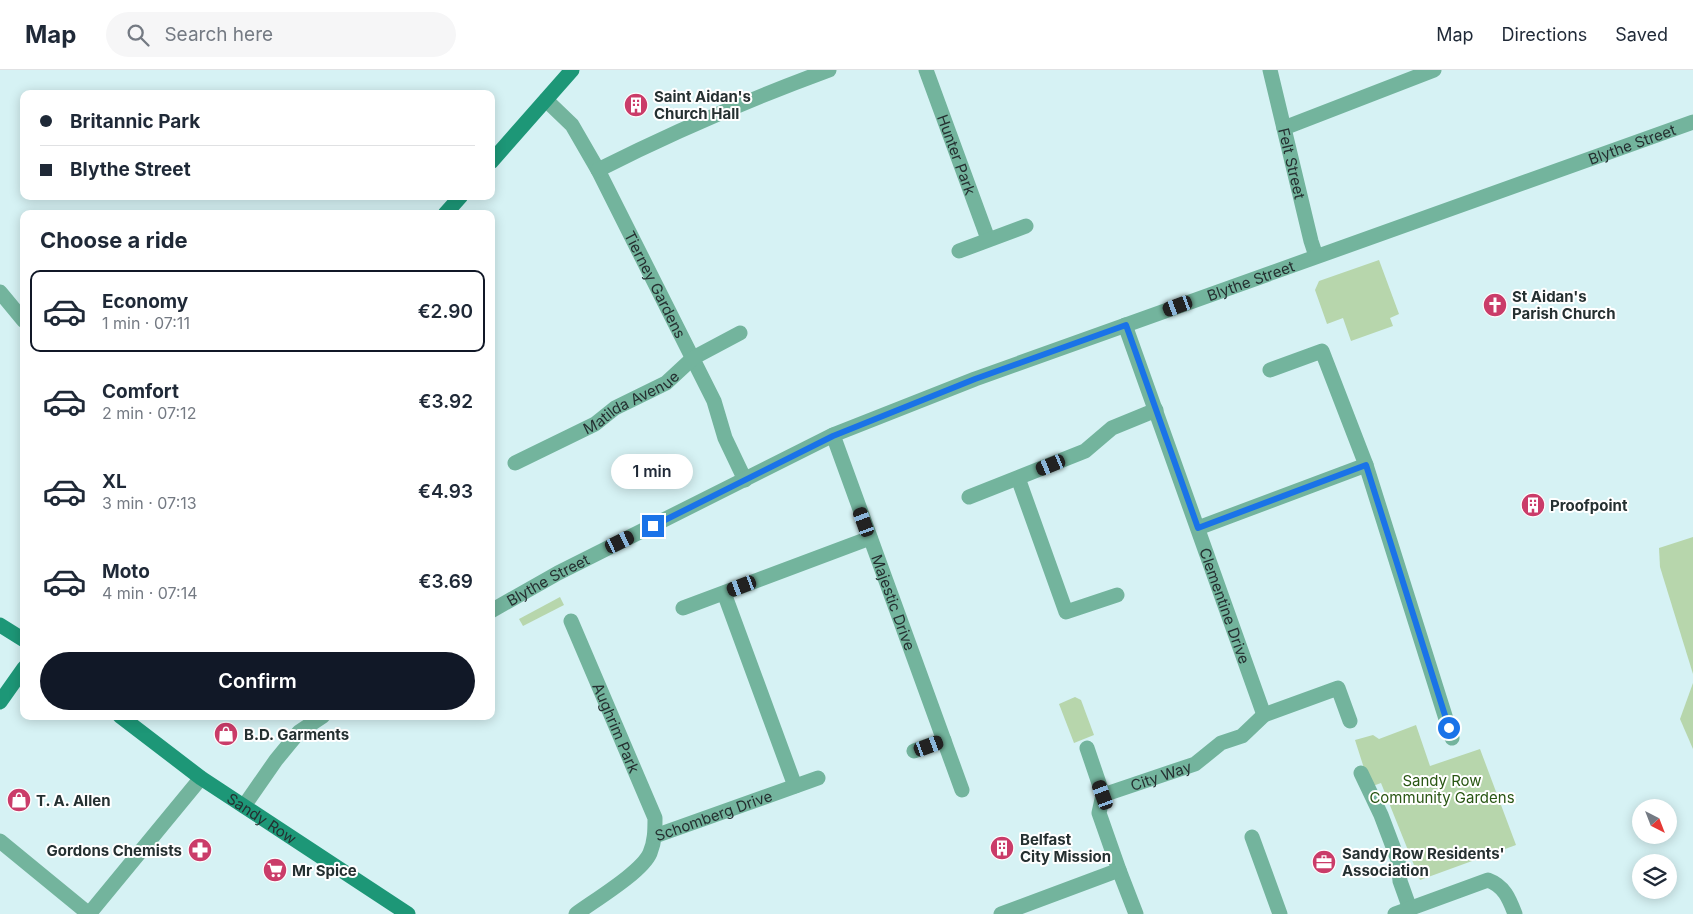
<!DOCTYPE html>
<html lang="en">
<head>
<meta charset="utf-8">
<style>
  body { margin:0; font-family:Inter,sans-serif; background:#f6f6f7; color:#1f2937; height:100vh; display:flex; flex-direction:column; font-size:19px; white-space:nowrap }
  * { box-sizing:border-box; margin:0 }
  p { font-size:16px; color:#747a83 }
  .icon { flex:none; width:28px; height:28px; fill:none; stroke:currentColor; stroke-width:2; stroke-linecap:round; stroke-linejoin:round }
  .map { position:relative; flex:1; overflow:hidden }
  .side { position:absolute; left:20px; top:140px; width:475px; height:510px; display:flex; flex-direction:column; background:#fff; border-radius:10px; box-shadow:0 2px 12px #0003 }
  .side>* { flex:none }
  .guide { position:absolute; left:20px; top:20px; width:475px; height:110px; border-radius:10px; box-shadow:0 2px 12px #0003; display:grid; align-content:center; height:110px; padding:0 20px; background:#fff }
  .needle { width:32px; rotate:138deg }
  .buttons { position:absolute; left:1632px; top:729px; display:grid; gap:10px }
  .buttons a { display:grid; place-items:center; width:45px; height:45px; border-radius:50%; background:#fff; box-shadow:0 2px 12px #0003; font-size:25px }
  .end { position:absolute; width:22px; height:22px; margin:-11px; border:6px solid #1a73e8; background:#fff; box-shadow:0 0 0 2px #fff }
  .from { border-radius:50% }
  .bubble { position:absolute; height:35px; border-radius:18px; background:#fff; box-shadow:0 2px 12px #0003; font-size:16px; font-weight:600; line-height:35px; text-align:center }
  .car { position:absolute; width:15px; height:30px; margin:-15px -8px; border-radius:6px; box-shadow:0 0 4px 1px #0007; background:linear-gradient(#222 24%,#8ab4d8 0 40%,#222 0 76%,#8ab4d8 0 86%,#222 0) }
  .guide b { display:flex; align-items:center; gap:18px; height:48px; font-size:19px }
  .guide b+b { border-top:1px solid #e0e1e3 }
  .guide i { width:12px; height:12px; background:#1f2937 }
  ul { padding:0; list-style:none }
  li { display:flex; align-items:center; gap:15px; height:82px; margin:0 10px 8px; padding:0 10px; border:2px solid transparent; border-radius:10px }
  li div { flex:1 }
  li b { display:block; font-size:19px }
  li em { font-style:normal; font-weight:600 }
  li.active { border-color:#111827 }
  li>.icon { width:45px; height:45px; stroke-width:1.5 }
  h2 { padding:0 20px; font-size:22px; line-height:60px }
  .cta { display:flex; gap:10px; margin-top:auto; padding:10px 20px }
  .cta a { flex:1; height:58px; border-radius:30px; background:#111827; color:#fff; font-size:20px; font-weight:600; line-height:58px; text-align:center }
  header { display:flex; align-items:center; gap:30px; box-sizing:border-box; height:70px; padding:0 25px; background:#fff; border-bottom:1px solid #e0e1e3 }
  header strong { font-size:24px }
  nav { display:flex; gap:28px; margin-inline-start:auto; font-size:18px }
  .search { width:350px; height:45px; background:#f6f6f7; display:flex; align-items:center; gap:12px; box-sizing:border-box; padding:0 18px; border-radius:28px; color:#747a83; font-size:19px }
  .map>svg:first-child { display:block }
  .green { fill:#b7d6ac }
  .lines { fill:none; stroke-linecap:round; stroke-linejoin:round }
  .street { stroke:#73b49d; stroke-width:15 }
  .secondary { stroke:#1d9777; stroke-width:15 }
  .route { stroke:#1a73e8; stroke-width:6 }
  .labels { text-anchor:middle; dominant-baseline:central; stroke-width:4; stroke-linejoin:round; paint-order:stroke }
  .poi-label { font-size:15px; font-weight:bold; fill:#253031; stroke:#fff; text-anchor:start }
  .street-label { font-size:15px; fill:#253031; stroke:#fff }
  .park-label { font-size:15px; fill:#295613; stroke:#fff }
</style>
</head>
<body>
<header>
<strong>Map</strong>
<div class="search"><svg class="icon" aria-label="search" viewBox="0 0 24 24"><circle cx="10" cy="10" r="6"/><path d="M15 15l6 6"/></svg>Search here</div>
<nav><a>Map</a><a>Directions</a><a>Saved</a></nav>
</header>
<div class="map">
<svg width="1693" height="844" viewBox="0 0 1693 844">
  <rect width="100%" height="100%" fill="#d6f2f4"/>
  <!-- green -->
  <g class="green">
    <path d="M 1379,190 L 1399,244 L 1390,248 L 1393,256 L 1351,271 L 1343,248 L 1327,254 L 1315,220 L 1319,211 Z"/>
    <path d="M 1693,467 L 1693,604 L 1660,497 L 1659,478 Z"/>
    <path d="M 560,527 L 564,535 L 523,556 L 519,549 Z"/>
    <path d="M 1693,613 L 1693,679 L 1680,649 Z"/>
    <path d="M 1075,627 L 1081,630 L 1094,665 L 1074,673 L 1059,634 Z"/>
    <path d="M 1416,655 L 1430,696 L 1480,679 L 1516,775 L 1420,810 L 1381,713 L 1370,717 L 1355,670 L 1373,665 L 1379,669 Z"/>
  </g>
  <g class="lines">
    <!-- street -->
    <g class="street">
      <path id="s1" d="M 926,0 L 988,169"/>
      <path id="s2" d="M 1270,0 L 1311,171 L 1316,186"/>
      <path id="s3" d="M 546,30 L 572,55 L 598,100 L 714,331 L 725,368 L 745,410"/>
      <path d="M 1284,58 L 1434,0"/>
      <path d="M 598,100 C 673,62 750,29 829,0"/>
      <path d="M 959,181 L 1026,156"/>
      <path d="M 0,222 L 24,251"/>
      <path id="s4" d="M 1125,255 L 1264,645"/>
      <path id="s5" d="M 833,365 L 962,720"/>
      <path id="s6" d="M 515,393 L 595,354 L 615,338 L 666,313 L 693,288 L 740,263"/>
      <path d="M 1366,395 L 1452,668"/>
      <path d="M 1018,408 L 1066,542 L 1117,525"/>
      <path d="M 969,427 L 1085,381 L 1112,358 L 1156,340"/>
      <path d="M 1198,458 L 1366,395 L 1322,281 L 1270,300"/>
      <path d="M 724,523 L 795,716"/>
      <path d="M 683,538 L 870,468"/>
      <path id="s7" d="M 491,541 L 558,503 L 833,365 L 975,309 L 1693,52"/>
      <path id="s8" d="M 571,551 L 655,748 C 655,760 655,771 650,783 C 642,802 595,830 576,844"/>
      <path d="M 1087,678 L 1103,725"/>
      <path d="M 914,681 L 944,670"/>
      <path d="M 1361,703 L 1381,745 L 1398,790 L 1400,811 L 1410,839"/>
      <path id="s9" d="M 1103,725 L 1195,694 L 1221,673 L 1242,666 L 1264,645 L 1338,618 L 1350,651"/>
      <path d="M 1103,725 L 1099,743 L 1119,800 L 1136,844"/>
      <path d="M 244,736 L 276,690 L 299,662 L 323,646"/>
      <path id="s10" d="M 655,766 L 818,708"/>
      <path d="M 1252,767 L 1280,844"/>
      <path d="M 0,771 L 89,844"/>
      <path d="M 89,844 L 201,708"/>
      <path d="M 1001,844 L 1119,800"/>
      <path d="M 1395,844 L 1488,810 C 1504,816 1509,828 1515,844"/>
    </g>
    <!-- secondary -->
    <g class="secondary">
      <path d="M 491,92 L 572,0"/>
      <path d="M 445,144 L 461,126"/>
      <path d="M 0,555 L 24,570"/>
      <path d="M 0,632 L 24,598"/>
      <path id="s11" d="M 120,646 L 201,708 L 408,844"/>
    </g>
  </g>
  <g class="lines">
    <!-- route -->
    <path class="route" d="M 653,456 L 833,366 L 975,309 L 1126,255 L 1198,458 L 1366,395 L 1449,658"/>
  </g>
  <!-- icons -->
  <defs>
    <g id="building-disc" transform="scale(1.25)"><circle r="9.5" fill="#ca3c69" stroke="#fff"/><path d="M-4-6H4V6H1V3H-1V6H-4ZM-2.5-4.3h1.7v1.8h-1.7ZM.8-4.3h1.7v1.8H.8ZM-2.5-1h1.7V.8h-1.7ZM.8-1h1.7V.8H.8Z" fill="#fff"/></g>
    <g id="church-disc" transform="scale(1.25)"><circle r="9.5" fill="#ca3c69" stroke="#fff"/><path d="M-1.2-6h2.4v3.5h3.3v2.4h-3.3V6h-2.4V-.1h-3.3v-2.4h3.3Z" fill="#fff"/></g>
    <g id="shop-disc" transform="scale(1.25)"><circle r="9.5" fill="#ca3c69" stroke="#fff"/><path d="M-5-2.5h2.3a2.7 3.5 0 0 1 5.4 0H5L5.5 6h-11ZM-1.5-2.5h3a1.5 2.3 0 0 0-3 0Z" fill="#fff"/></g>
    <g id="pharmacy-disc" transform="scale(1.25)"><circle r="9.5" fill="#ca3c69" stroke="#fff"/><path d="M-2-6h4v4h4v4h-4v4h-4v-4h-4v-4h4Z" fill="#fff"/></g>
    <g id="office-disc" transform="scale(1.25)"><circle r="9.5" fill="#ca3c69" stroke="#fff"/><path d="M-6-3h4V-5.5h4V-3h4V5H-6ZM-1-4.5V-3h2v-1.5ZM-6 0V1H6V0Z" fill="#fff"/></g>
    <g id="supermarket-disc" transform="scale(1.25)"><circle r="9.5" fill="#ca3c69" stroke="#fff"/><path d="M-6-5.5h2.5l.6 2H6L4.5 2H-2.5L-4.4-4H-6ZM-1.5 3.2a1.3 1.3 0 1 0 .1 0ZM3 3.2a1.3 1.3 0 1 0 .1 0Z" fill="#fff"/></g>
  </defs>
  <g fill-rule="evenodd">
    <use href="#building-disc" x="636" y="35"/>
    <use href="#church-disc" x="1495" y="235"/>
    <use href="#building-disc" x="1533" y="435"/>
    <use href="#shop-disc" x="226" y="664"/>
    <use href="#shop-disc" x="19" y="730"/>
    <use href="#building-disc" x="1002" y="778"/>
    <use href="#pharmacy-disc" x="200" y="780"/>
    <use href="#office-disc" x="1324" y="792"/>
    <use href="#supermarket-disc" x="275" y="800"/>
  </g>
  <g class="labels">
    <!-- poi labels -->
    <g class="poi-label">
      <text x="654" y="26">Saint Aidan's<tspan x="654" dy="17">Church Hall</tspan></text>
      <text x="1512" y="226">St Aidan's<tspan x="1512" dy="17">Parish Church</tspan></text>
      <text x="1550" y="435">Proofpoint</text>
      <text x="244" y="664">B.D. Garments</text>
      <text x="36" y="730">T. A. Allen</text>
      <text x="1020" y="769">Belfast<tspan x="1020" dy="17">City Mission</tspan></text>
      <text x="182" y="780" text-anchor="end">Gordons Chemists</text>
      <text x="1342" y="783">Sandy Row Residents'<tspan x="1342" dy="17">Association</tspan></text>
      <text x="292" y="800">Mr Spice</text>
    </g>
    <!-- street labels -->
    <g class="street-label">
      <text stroke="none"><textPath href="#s7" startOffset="1235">Blythe Street</textPath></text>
      <text stroke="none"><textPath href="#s1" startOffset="90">Hunter Park</textPath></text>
      <text stroke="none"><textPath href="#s2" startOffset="96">Felt Street</textPath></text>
      <text stroke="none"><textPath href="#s7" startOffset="830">Blythe Street</textPath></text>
      <text stroke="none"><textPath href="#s3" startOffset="216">Tierney Gardens</textPath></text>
      <text stroke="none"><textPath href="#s6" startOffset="131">Matilda Avenue</textPath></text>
      <text stroke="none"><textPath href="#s7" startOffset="65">Blythe Street</textPath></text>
      <text stroke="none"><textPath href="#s5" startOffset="178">Majestic Drive</textPath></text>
      <text stroke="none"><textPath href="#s4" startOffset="298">Clementine Drive</textPath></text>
      <text stroke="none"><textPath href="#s8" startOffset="116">Aughrim Park</textPath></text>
      <text stroke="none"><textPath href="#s9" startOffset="61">City Way</textPath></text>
      <text stroke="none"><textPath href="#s10" startOffset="62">Schomberg Drive</textPath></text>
      <text stroke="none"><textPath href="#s11" startOffset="175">Sandy Row</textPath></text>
    </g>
    <!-- park labels -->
    <g class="park-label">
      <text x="1442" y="710">Sandy Row<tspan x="1442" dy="17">Community Gardens</tspan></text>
    </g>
  </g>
</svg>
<div class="buttons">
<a><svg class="needle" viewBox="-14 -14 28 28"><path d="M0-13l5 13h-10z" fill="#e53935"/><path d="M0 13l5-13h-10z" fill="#747a83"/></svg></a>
<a><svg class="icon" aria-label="layers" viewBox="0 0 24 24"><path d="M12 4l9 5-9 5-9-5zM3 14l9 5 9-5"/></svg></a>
</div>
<i class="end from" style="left:1449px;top:658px"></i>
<i class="end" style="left:653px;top:456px"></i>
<div class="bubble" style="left:611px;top:384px;width:82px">1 min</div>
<i class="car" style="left:1178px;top:236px;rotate:250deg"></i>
<i class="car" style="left:1051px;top:395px;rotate:248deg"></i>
<i class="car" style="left:864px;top:452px;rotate:340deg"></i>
<i class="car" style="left:620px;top:472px;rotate:64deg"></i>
<i class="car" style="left:742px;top:516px;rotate:249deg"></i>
<i class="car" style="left:929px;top:676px;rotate:70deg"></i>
<i class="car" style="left:1103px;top:725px;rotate:340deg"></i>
<div class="guide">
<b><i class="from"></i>Britannic Park</b>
<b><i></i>Blythe Street</b>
</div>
<section class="side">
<h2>Choose a ride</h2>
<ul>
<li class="active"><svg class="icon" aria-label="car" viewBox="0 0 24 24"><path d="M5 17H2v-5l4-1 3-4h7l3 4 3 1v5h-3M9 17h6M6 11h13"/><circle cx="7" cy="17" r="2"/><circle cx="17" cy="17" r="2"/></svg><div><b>Economy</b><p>1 min · 07:11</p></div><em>€2.90</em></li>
<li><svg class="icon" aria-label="car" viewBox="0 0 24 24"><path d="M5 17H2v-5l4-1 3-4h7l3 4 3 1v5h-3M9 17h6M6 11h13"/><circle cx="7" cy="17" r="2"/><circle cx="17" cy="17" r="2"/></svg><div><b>Comfort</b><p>2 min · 07:12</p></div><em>€3.92</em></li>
<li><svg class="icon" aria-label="car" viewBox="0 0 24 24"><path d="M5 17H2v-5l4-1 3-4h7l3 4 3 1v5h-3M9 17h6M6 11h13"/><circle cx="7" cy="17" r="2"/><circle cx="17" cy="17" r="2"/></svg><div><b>XL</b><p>3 min · 07:13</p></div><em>€4.93</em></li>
<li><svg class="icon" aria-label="car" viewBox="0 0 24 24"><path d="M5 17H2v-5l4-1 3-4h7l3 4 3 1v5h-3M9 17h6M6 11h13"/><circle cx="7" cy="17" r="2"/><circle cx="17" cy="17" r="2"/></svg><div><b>Moto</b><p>4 min · 07:14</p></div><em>€3.69</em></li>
</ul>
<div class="cta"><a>Confirm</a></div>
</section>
</div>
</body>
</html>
